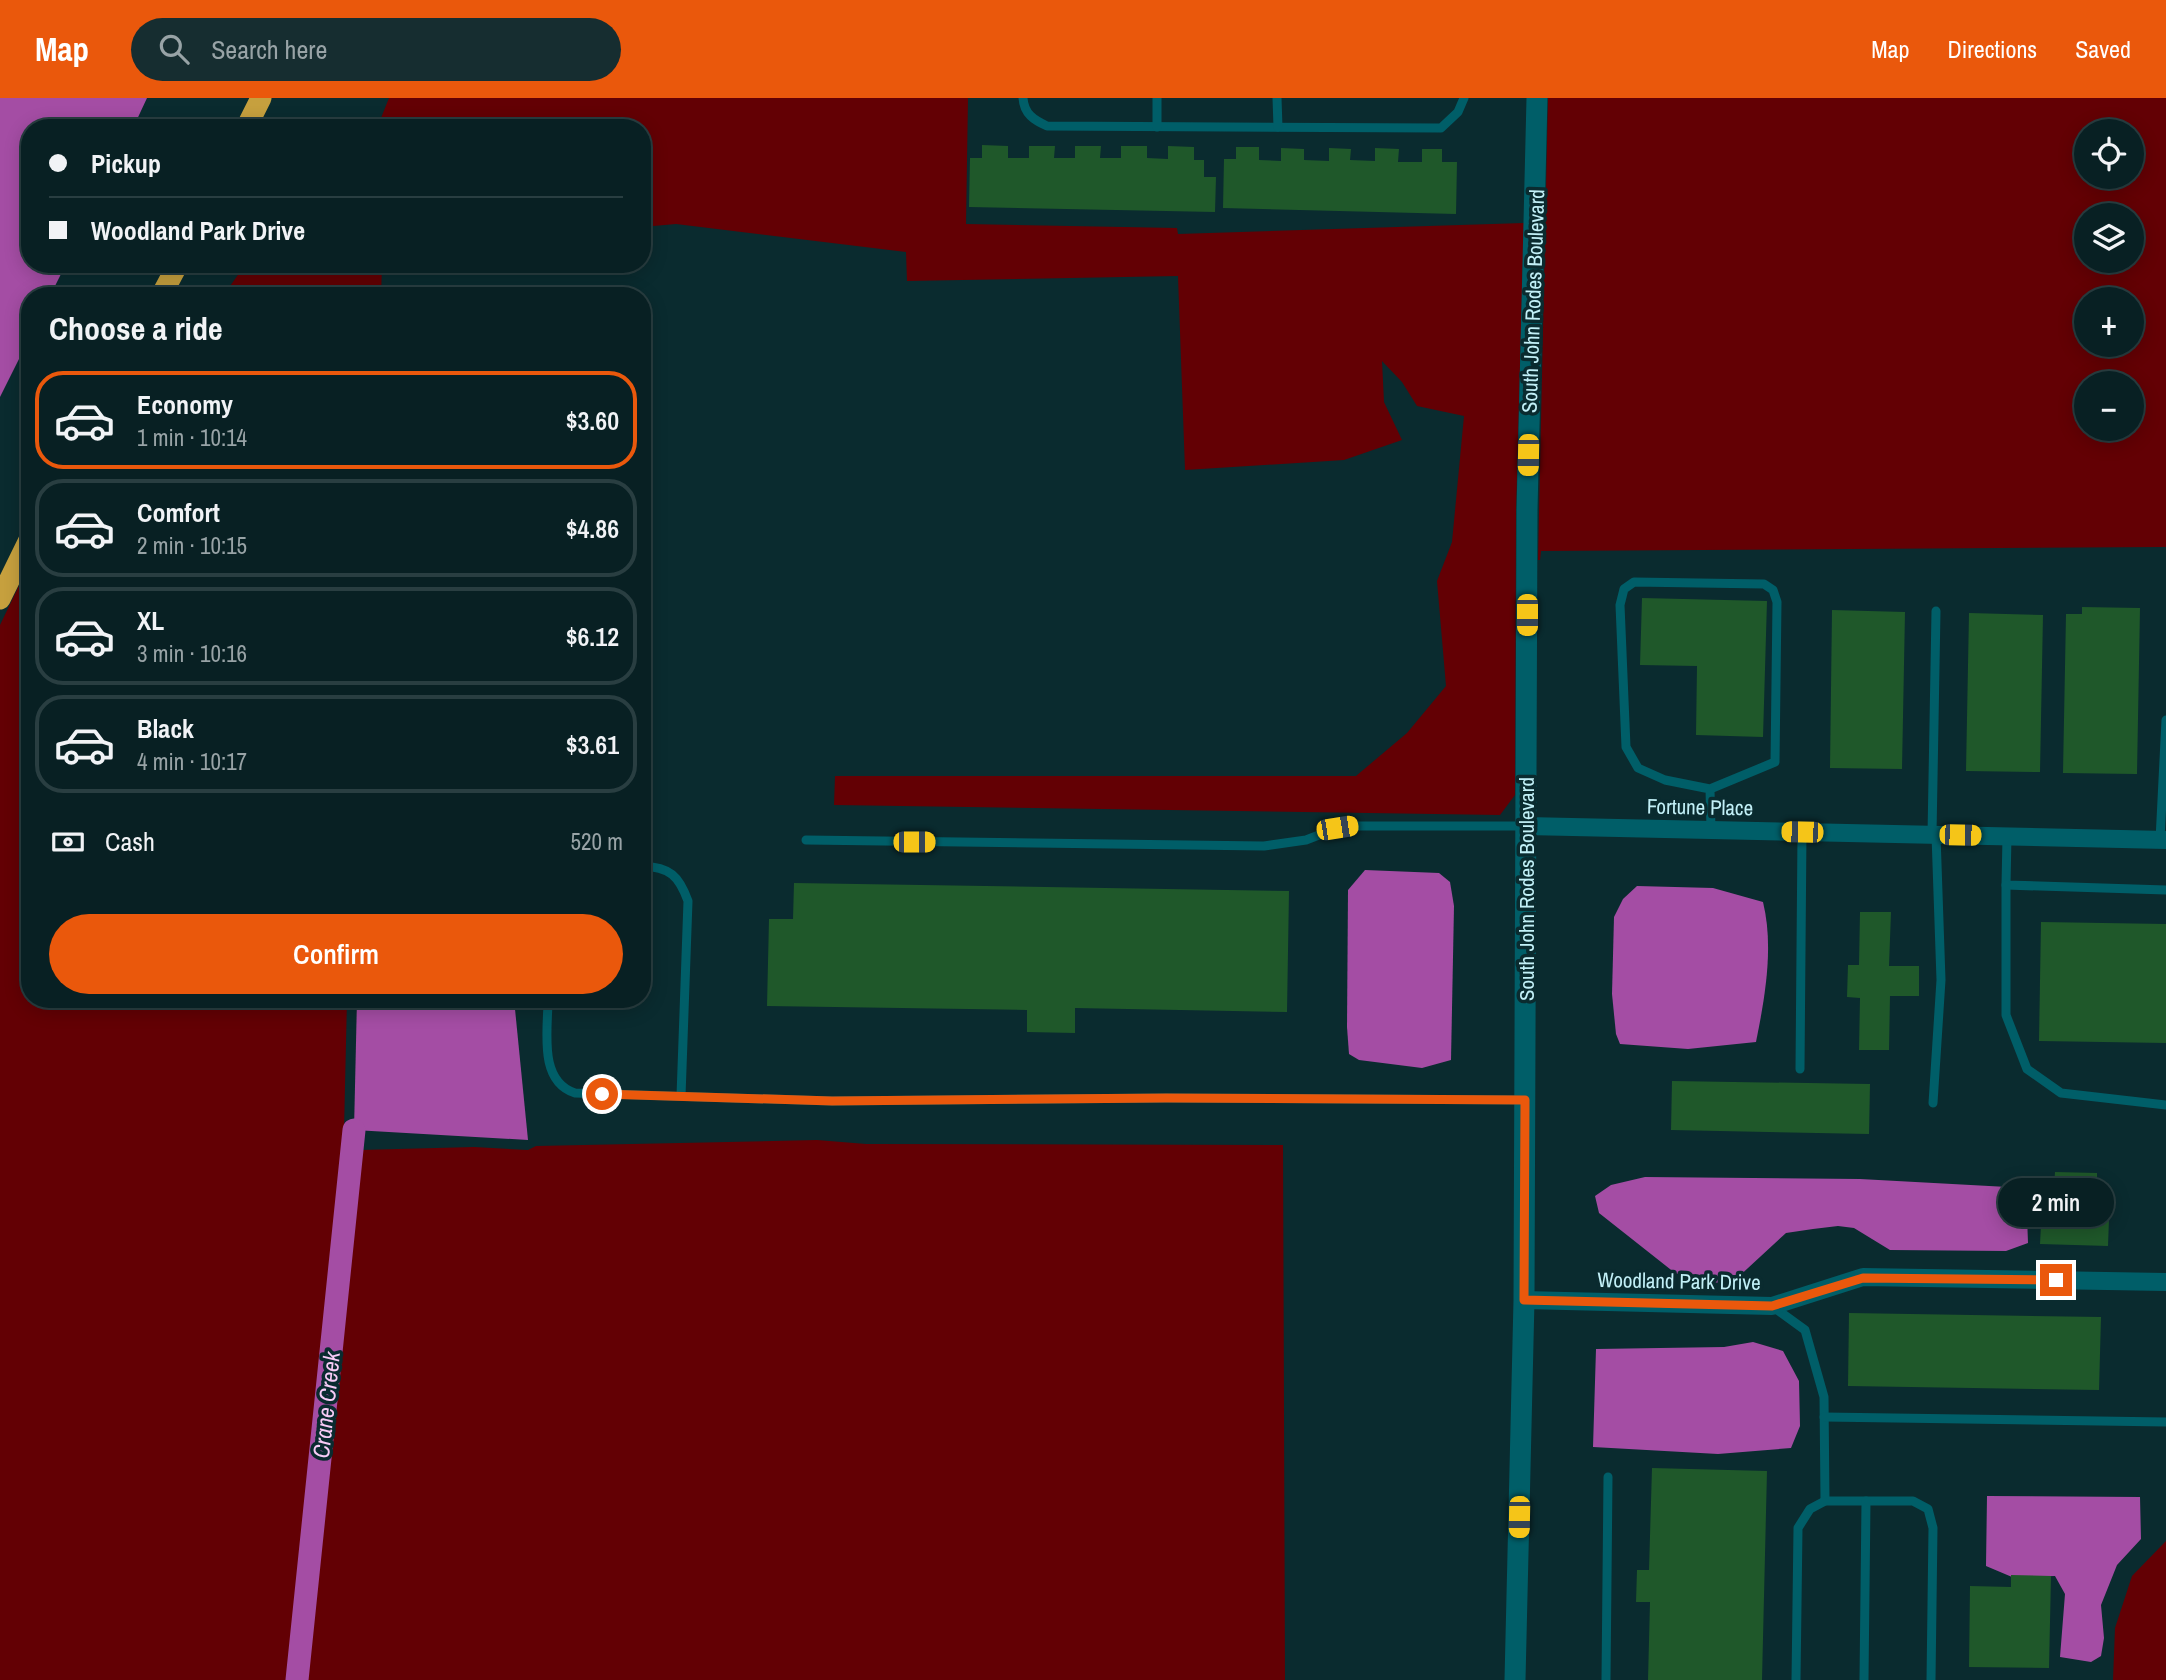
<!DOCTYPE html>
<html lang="en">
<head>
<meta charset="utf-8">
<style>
  body { margin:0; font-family:"Archivo Narrow",sans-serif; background:#162d30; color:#f1f3f6; height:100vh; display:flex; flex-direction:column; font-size:26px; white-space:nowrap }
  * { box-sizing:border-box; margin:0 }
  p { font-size:23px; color:#98a3a6 }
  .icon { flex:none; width:38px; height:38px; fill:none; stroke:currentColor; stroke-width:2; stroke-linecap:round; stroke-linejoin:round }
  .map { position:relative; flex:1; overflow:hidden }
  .sheet { position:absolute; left:21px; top:189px; width:630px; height:721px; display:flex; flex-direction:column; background:#082023; border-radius:28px; box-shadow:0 4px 18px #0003,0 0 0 2px #293e41 }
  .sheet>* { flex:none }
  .top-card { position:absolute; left:21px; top:21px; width:630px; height:154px; border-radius:28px; box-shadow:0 4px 18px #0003,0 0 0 2px #293e41; display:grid; align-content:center; height:154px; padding:0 28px; background:#082023 }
  .controls { position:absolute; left:2074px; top:21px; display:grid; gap:14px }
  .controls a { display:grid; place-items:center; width:70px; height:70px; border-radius:50%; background:#082023; box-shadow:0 4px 18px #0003,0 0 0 2px #293e41; font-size:35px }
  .end { position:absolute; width:32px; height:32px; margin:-16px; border:9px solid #ea580c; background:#fff; box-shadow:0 0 0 4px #fff }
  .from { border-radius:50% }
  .bubble { position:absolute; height:49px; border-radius:24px; background:#082023; box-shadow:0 4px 18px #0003,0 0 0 2px #293e41; font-size:23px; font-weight:600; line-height:49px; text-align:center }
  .car { position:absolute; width:21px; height:42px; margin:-21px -10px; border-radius:9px; box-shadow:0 0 5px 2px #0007; background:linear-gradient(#f5c518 24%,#345 0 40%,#f5c518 0 76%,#345 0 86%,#f5c518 0) }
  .top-card b { display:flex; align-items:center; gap:24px; height:66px; font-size:26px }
  .top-card b+b { border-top:2px solid #293e41 }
  .top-card i { width:18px; height:18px; background:#f1f3f6 }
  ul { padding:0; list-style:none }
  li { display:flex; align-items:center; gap:21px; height:98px; margin:0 14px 10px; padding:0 14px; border:4px solid #293e41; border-radius:28px }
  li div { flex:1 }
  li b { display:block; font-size:26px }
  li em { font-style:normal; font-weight:600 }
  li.current { border-color:#ea580c }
  li>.icon { width:63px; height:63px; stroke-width:1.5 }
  h2 { padding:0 28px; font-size:32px; line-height:84px }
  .pay { display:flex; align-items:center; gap:18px; height:77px; padding:0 28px; font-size:26px }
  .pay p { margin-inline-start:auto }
  .action { display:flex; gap:14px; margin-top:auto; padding:14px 28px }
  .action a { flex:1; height:80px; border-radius:42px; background:#ea580c; color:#fff; font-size:28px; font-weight:600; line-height:80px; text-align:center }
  header { display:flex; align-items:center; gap:42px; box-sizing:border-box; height:98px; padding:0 35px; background:#ea580c; color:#fff }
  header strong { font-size:33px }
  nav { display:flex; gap:38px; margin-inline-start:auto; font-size:24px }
  .search { width:490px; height:63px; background:#162d30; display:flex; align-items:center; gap:18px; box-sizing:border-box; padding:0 24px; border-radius:38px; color:#98a3a6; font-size:26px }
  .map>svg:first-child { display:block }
  .green { fill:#630004; fill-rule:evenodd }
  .water { fill:#a44da4 }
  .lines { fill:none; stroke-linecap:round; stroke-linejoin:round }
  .canal { stroke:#a44da4; stroke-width:23 }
  .building { fill:#1f582a }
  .lane { stroke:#005e68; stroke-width:9 }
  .street { stroke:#005e68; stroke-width:18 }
  .secondary { stroke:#005e68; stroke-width:21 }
  .highway { stroke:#c6a03e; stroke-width:21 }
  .route { stroke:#ea580c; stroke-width:9 }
  .labels { text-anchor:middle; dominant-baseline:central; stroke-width:7; stroke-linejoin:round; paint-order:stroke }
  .street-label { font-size:21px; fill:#c2f0f7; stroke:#0a2b2f }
  .water-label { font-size:23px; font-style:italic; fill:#f8cbf6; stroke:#0a2b2f }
</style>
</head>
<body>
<header>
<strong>Map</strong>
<div class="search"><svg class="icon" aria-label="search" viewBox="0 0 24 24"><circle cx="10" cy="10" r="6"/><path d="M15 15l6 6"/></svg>Search here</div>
<nav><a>Map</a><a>Directions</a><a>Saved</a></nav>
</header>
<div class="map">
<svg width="2166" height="1582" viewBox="0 0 2166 1582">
  <rect width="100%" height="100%" fill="#0a2b2f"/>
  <!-- green -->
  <g class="green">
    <path d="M 389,0 L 968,0 L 966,126 L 1177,130 L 1178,136 L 1524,125 L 1516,412 L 1515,697 L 1500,717 L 834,707 L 835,678 L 1356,678 L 1407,635 L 1446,588 L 1437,483 L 1452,444 L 1464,318 L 1417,308 L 1402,284 L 1382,263 L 1384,304 L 1402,342 L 1344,362 L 1185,372 L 1178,178 L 907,183 L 906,154 L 676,126 L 642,129 L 642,30 L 377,30 Z"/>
    <path d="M 1548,0 L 2166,0 L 2166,449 L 1541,453 L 1540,462 L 1538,462 ZM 2086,33 L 2132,33 L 2132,79 L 2086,79 ZM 2086,117 L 2132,117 L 2132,163 L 2086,163 ZM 2086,201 L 2132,201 L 2132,247 L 2086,247 ZM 2086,285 L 2132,285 L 2132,331 L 2086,331 Z"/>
    <path d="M 261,166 L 382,166 L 381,198 L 223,198 L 240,174 Z"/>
    <path d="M 30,465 L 30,901 L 347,901 L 344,1032 L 348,1040 L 359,1043 L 360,1052 L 474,1049 L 528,1052 L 536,1048 L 817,1042 L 866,1046 L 1283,1047 L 1285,1582 L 0,1582 L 0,527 Z"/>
    <path d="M 2166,1443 L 2166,1582 L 2113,1582 L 2115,1530 L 2132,1478 Z"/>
  </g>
  <!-- water -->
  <g class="water">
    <path d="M 0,0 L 147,0 L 133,30 L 30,30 L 30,166 L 66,166 L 50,198 L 30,198 L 30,239 L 0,299 Z"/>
    <path d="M 1365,772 L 1439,775 L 1450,784 L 1454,808 L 1451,962 L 1422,970 L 1359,962 L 1349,956 L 1347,929 L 1348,792 Z"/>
    <path d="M 1637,788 L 1713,790 L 1763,804 C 1774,849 1765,899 1756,944 L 1688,951 L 1620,946 L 1616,936 L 1612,896 L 1614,819 L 1623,801 Z"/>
    <path d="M 357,901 L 514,901 L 528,1042 L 354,1032 Z"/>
    <path d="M 1645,1079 L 1860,1081 L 2026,1090 L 2028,1145 L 2006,1153 L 1890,1152 L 1854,1130 L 1838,1128 L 1813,1131 L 1786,1135 L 1735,1182 L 1720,1185 L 1697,1182 L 1675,1175 L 1599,1115 L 1595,1098 L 1611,1087 Z"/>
    <path d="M 1753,1244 L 1783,1253 L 1799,1283 L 1800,1328 L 1791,1350 L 1718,1356 L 1593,1349 L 1596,1251 L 1724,1249 Z"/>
    <path d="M 1987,1398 L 2140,1399 L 2141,1441 L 2117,1467 L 2101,1507 L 2104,1540 L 2101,1558 L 2091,1564 L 2060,1559 L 2065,1496 L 2055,1478 L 2012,1479 L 1986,1468 Z"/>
  </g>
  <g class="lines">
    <!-- canal -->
    <path class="canal" d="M 297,1582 L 354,1032"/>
  </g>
  <!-- building -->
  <g class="building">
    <path d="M 982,47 L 1008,48 L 1008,60 L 1029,60 L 1029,48 L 1055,48 L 1054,60 L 1075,60 L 1075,48 L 1101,48 L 1100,60 L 1121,60 L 1121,48 L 1147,48 L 1147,60 L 1168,61 L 1168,48 L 1194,49 L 1194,62 L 1204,62 L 1204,79 L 1216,79 L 1215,114 L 969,109 L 970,60 L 982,60 Z"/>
    <path d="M 1236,49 L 1259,49 L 1259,62 L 1281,63 L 1281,50 L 1304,51 L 1304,62 L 1329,63 L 1329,50 L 1351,51 L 1350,62 L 1375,63 L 1375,50 L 1399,51 L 1398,64 L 1422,64 L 1422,51 L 1442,51 L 1442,64 L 1457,64 L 1456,116 L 1223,110 L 1224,61 L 1236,61 Z"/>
    <path d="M 1642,500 L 1767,503 L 1763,639 L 1696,637 L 1697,568 L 1640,567 Z"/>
    <path d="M 2082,509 L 2140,510 L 2137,676 L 2063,675 L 2066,516 L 2082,516 Z"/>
    <path d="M 1832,512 L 1905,514 L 1902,671 L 1830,670 Z"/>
    <path d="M 1969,515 L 2043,517 L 2040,674 L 1966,673 Z"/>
    <path d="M 794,785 L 1289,793 L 1287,914 L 1075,910 L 1075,935 L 1027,934 L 1027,912 L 767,908 L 769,821 L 793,821 Z"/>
    <path d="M 1860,814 L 1891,814 L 1889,868 L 1919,868 L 1919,898 L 1890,898 L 1889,952 L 1859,952 L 1860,900 L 1847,899 L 1848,867 L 1859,867 Z"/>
    <path d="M 2041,824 L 2166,826 L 2166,945 L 2039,943 Z"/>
    <path d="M 1672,983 L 1870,986 L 1869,1036 L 1671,1032 Z"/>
    <path d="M 2055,1074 L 2097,1075 L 2097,1094 L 2110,1094 L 2108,1148 L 2040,1146 L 2041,1127 L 2026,1127 L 2027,1089 L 2054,1089 Z"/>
    <path d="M 1849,1215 L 2101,1219 L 2099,1292 L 1848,1288 Z"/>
    <path d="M 1652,1370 L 1767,1373 L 1762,1582 L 1648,1582 L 1650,1504 L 1636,1504 L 1637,1472 L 1649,1472 Z"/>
    <path d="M 2011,1477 L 2051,1478 L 2049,1570 L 1969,1569 L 1970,1488 L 2011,1489 Z"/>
  </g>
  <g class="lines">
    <!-- lane -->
    <g class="lane">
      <path d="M 1023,0 C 1024,16 1034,22 1047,28 L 1441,30 L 1458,14 L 1464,0"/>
      <path d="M 1157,0 L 1157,29"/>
      <path d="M 1277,0 L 1278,29"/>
      <path d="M 1710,691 L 1665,682 L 1638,670 L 1626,649 L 1620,507 L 1624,491 L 1634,484 L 1764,486 L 1773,492 L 1777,504 L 1775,664 L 1710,691 L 1711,732"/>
      <path d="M 1932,737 L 1936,513"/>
      <path d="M 2007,738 L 2006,787 L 2166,792"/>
      <path d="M 806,742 L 1264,748 L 1306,742 L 1337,730 L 1352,728 L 1524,728"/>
      <path d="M 2160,742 L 2166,622"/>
      <path d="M 642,768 C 670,769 679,778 688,803 L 681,998"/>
      <path d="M 2006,787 L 2006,917 L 2027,971 L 2061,995 L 2166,1007"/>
      <path d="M 548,901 C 548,932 538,983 575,995 L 832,1003 L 1166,1000 L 1525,1002"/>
      <path d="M 1800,971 L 1802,734"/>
      <path d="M 1933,1005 L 1941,882 L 1936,737"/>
      <path d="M 1772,1208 L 1805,1232 L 1824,1299 L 1825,1403"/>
      <path d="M 1824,1319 L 2166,1324"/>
      <path d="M 1606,1582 L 1608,1379"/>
      <path d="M 1796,1582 L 1798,1430 L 1810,1411 L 1825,1403 L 1913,1403 L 1928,1411 L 1933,1430 L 1931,1582"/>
      <path d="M 1864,1582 L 1866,1403"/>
    </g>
    <!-- street -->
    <g class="street">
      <path d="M 1526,728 L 2166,742"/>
      <path d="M 1524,1202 L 1772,1208 L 1863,1179 L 2166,1184"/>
    </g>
    <!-- secondary -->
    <path class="secondary" d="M 1515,1582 L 1524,1202 L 1527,412 L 1537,0"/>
    <!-- highway -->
    <g class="highway">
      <path d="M 246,30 L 261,0"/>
      <path d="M 161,198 L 178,166"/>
      <path d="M 0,501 L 30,440"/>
    </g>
  </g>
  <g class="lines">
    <!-- route -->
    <path class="route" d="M 602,996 L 832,1003 L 1166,1000 L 1525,1002 L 1524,1202 L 1772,1208 L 1863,1180 L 2056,1182"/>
  </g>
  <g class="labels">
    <!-- street labels -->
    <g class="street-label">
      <text transform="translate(1533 203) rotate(-88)">South John Rodes Boulevard</text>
      <text transform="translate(1700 709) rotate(1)">Fortune Place</text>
      <text transform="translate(1526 791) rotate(-90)">South John Rodes Boulevard</text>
      <text transform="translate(1679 1183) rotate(1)">Woodland Park Drive</text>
    </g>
    <!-- water labels -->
    <g class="water-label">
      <text transform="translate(326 1307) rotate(-84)">Crane Creek</text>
    </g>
  </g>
</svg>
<div class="controls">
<a><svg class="icon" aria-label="locate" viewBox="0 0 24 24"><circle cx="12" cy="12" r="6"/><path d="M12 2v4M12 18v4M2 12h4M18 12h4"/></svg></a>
<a><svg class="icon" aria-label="layers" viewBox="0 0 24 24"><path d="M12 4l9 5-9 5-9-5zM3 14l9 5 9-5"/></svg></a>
<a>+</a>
<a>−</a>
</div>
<i class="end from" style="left:602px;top:996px"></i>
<i class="end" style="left:2056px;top:1182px"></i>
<div class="bubble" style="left:1998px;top:1080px;width:116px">2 min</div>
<i class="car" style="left:1528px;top:357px;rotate:181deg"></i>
<i class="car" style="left:1527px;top:517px;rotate:180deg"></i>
<i class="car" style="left:1337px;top:730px;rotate:81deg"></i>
<i class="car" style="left:1802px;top:734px;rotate:271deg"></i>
<i class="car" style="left:1960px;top:737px;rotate:91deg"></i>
<i class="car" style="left:914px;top:744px;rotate:90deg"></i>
<i class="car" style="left:1519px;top:1419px;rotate:181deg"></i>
<div class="top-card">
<b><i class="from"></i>Pickup</b>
<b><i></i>Woodland Park Drive</b>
</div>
<section class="sheet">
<h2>Choose a ride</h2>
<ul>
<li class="current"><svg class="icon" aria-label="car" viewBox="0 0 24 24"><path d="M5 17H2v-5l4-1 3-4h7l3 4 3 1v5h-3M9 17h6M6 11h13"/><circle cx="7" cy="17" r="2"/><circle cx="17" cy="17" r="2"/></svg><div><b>Economy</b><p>1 min · 10:14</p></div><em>$3.60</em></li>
<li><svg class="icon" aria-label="car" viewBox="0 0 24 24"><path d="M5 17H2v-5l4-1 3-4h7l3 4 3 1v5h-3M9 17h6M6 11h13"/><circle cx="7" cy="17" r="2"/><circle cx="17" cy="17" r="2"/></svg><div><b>Comfort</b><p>2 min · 10:15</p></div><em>$4.86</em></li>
<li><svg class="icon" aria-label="car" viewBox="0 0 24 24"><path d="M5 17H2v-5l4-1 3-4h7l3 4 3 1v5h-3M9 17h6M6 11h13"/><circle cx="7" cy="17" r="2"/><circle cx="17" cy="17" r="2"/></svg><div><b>XL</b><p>3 min · 10:16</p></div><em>$6.12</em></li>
<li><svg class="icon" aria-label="car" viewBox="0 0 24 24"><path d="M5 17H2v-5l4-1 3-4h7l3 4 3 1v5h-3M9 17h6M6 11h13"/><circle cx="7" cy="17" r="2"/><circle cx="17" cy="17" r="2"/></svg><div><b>Black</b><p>4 min · 10:17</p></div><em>$3.61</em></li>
</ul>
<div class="pay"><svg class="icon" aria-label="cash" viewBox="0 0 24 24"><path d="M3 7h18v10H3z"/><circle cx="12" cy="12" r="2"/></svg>Cash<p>520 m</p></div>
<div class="action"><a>Confirm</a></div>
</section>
</div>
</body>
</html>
